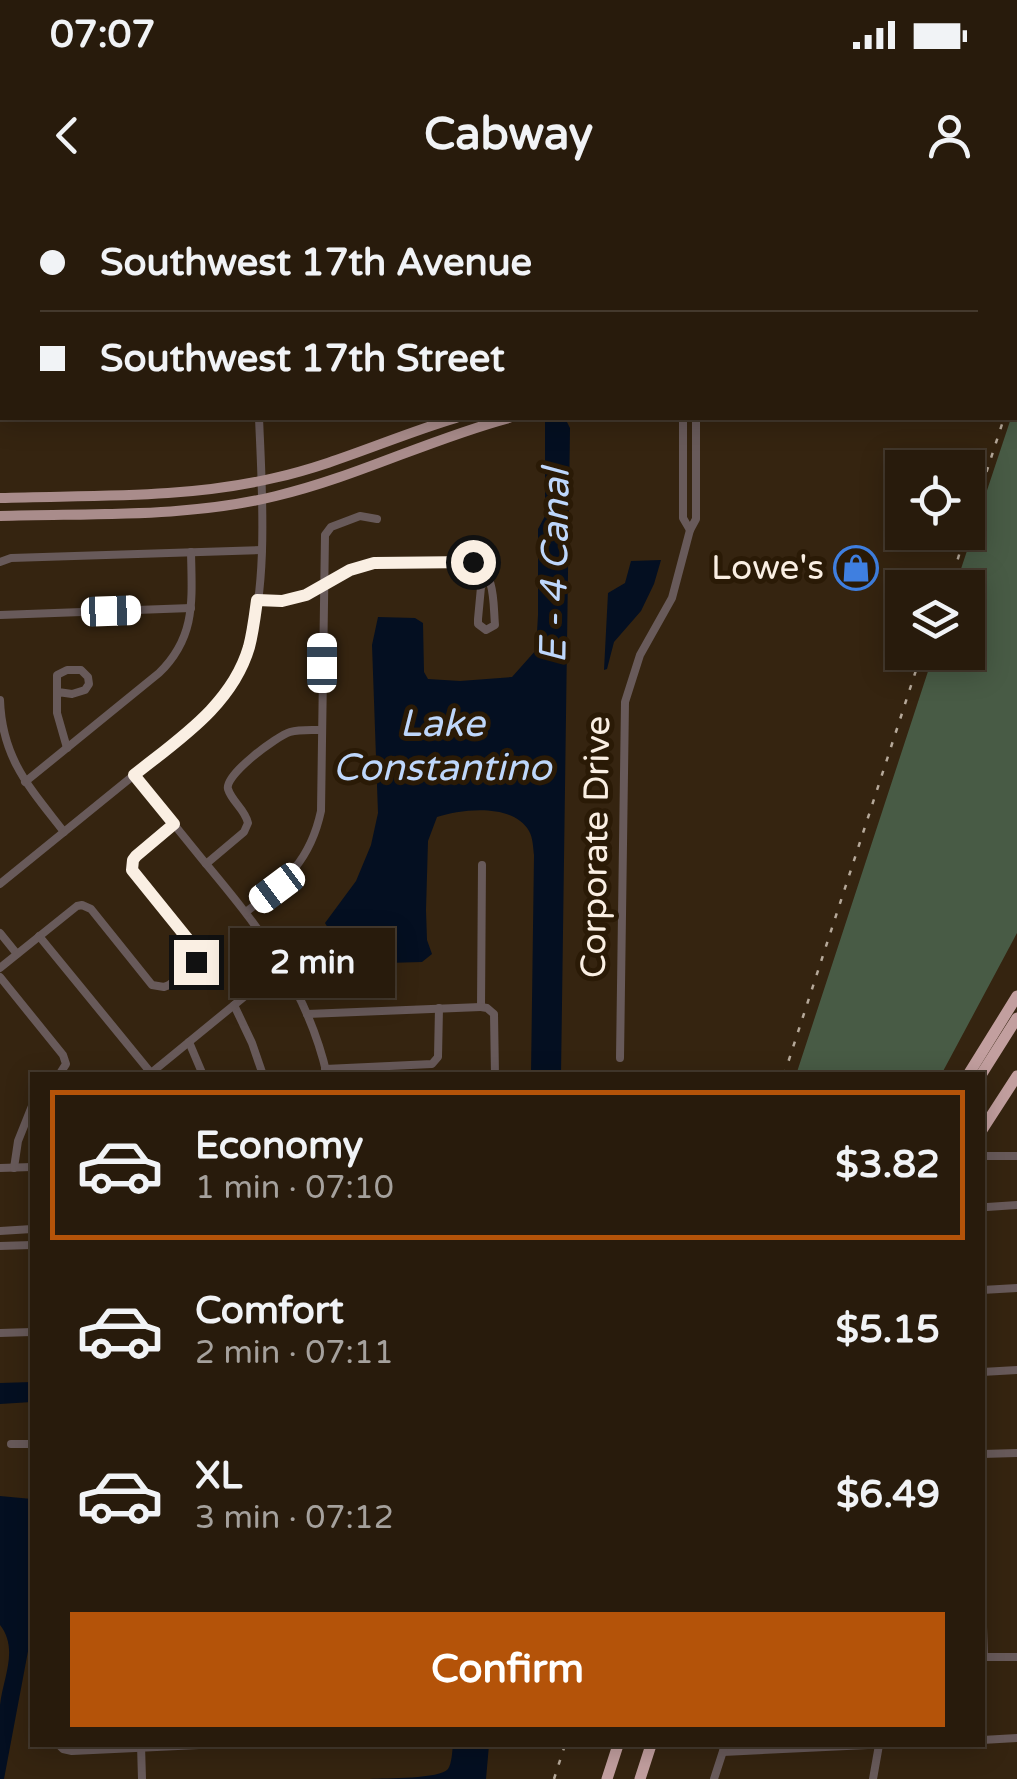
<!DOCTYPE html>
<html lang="en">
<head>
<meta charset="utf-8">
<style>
  body { margin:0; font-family:"Varela Round",sans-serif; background:#302415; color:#f1f3f6; height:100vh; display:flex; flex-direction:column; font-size:38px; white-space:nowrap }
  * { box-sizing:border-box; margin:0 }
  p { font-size:32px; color:#a5a19d }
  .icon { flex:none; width:55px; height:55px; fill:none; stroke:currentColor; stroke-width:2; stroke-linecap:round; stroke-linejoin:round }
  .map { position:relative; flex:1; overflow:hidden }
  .drawer { position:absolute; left:30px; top:872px; width:955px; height:675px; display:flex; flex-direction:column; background:#281b0c; border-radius:0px; box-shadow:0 5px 25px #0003,0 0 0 2px #44392d }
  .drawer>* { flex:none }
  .hud { position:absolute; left:0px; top:0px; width:1018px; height:220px; box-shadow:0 5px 25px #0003,0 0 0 2px #44392d; display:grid; align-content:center; height:220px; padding:0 40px; background:#281b0c }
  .tools { position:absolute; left:885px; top:250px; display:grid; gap:20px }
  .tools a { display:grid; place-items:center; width:100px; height:100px; border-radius:0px; background:#281b0c; box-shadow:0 5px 25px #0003,0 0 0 2px #44392d; font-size:50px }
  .end { position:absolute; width:45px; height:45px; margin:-22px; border:12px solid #faefe3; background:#111; box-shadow:0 0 0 5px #111 }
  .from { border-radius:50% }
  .bubble { position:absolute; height:70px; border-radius:0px; background:#281b0c; box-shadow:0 5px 25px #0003,0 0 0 2px #44392d; font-size:32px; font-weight:700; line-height:70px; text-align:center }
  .car { position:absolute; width:30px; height:60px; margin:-30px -15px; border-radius:12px; box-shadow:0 0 8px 2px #0007; background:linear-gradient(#fff 24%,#345 0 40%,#fff 0 76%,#345 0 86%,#fff 0) }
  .hud b { display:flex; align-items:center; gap:35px; height:95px; font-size:38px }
  .hud b+b { border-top:2px solid #44392d }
  .hud i { width:25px; height:25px; background:#f1f3f6 }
  ul { padding:18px 0 0; list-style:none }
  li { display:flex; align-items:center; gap:30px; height:150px; margin:0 20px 15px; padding:0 20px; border:5px solid transparent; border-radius:0px }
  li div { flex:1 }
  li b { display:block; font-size:38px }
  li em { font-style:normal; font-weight:700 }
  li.on { border-color:#b45309 }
  li>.icon { width:90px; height:90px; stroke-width:1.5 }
  .action { display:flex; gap:20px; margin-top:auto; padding:20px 40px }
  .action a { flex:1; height:115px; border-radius:0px; background:#b45309; color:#fff; font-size:40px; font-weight:700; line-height:115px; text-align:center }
  .status { display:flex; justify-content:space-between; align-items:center; height:70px; padding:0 50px; background:#281b0c; direction:ltr }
  .status svg { height:28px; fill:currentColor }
  header { display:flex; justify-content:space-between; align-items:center; height:130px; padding:0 40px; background:#281b0c; font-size:45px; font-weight:700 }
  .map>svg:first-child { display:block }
  .commercial { fill:#3b2b20 }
  .forest { fill:#485b45 }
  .water { fill:#040f21 }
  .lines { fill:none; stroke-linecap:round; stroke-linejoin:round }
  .canal { stroke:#040f21; stroke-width:8 }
  .minor { stroke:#685a5a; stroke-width:8 }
  .major { stroke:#a98c8b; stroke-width:10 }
  .highway { stroke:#c29f9f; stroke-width:11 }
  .rail { stroke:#b6a99a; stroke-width:2.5; stroke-dasharray:5 10; stroke-linecap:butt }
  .route { stroke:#faefe3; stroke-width:12 }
  .labels { text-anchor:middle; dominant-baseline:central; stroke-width:10; stroke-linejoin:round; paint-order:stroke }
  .poi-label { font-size:35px; fill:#faefe3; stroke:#2a1a06; text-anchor:end }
  .street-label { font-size:35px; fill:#faefe3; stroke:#2a1a06 }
  .water-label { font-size:38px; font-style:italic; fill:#bed7fc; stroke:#2a1a06 }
</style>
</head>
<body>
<div class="status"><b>07:07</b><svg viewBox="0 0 49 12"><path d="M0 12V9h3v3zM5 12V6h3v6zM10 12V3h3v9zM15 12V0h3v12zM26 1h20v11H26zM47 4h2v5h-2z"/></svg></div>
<header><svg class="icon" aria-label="back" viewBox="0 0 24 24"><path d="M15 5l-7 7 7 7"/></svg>Cabway<svg class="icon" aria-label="person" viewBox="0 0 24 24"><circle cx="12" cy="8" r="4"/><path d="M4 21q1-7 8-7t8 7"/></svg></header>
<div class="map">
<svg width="1017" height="1579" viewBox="0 0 1017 1579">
  <rect width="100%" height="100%" fill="#352410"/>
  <!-- commercial -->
  <path class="commercial" d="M 706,0 L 998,0 L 997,2 L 706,2 Z"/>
  <!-- forest -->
  <path class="forest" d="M 1015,210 L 1017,210 L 1017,733 L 941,875 L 796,875 L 934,453 L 968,452 L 968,388 L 955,387 L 1011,218 L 1015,218 Z"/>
  <!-- water -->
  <g class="water">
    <path d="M 545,218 L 565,218 L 570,228 L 561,875 L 531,875 L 534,655 C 533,647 533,638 529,631 C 513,603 462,609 437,617 L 428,641 L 426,710 L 427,740 L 432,754 L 422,762 L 350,764 L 325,723 L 356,681 L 371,645 L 378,613 L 372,445 L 378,417 L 415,418 L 423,423 L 424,472 L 428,479 L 460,481 L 512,477 L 536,450 L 538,415 L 538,329 L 545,316 Z"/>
    <path d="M 661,360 L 654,384 L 641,411 L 614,442 L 607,469 L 604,470 L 608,393 L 625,383 L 631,361 Z"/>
    <path d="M 32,1182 L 32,1202 L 0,1204 L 0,1183 Z"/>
    <path d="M 0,1296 L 32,1299 L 32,1430 L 4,1579 L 0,1579 C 0,1555 0,1529 0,1505 C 3,1478 19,1449 0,1425 Z"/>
    <path d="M 453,1545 L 489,1545 L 486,1579 L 370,1579 C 386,1578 440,1579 448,1569 C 452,1563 452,1552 453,1545 Z"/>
  </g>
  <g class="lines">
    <!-- canal -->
    <path class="canal" d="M 0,211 L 2,210"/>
    <!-- minor -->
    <g class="minor">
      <path d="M 73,0 L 73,2"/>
      <path d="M 252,0 L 252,2"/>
      <path d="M 315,0 L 315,2"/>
      <path d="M 372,0 L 373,2"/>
      <path d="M 458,0 L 459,2"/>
      <path d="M 678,0 L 678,2"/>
      <path d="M 693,0 L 693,2"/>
      <path d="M 683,218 L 683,318 L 690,330"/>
      <path d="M 0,362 L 11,358 L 262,350"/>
      <path d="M 257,400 L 283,401 L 306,395 L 350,370 L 374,363 L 473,362 C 496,373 493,403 495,425 L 486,430 L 478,424 L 478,419 L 481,387 L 487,377"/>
      <path d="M 0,415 L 191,408"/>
      <path d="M 58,492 L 72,494 L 85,490 L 89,484 L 88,477 L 81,470 L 67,470 L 57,475 L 57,513 L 67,548"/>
      <path d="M 0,500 C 2,559 30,588 64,632"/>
      <path d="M 134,575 C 157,603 179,631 202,659 C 258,726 307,787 327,875"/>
      <path d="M 25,582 L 159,473 C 196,437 192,401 191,352"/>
      <path d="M 206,664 L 244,632 L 248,623 C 245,609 232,602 228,589 C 224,575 277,536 290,532 C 300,529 312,530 322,530"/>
      <path d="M 0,684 L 203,519 C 220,502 234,484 243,463 C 270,397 262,289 259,218"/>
      <path d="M 246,712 C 285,681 310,662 321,611 L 325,335 L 331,327 L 360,316 L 377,319"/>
      <path d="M 0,733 L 17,754"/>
      <path d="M 39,736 L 151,873"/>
      <path d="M 0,768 L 77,706 L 82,705 L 91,709 L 152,785 L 164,787 L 169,785 L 196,762 L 197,752 L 132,670 L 133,660 L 136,656 L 173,624"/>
      <path d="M 0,777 L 63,855 L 66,864 L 59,875"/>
      <path d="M 234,805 L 252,843 L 263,875"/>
      <path d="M 481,807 L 482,665"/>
      <path d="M 481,807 L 487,808 L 494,814 L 495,875"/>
      <path d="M 307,814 L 481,807"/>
      <path d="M 189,842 L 203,875"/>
      <path d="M 620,858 L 625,502 L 640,455 L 672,398 L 690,330 L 696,319 L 696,218"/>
      <path d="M 325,869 L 432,864 L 438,857 L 439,808"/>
      <path d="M 151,873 L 283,765"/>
      <path d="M 982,956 L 1017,956"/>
      <path d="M 0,968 L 32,967"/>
      <path d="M 14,968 L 18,941 L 32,906"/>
      <path d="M 987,1007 L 1017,1005"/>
      <path d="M 0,1031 L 32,1029"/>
      <path d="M 0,1046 L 32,1045"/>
      <path d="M 982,1090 L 1017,1088"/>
      <path d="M 0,1133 L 32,1132"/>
      <path d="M 982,1172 L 1017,1170"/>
      <path d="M 11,1244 L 32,1244"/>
      <path d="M 982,1254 L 1017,1253"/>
      <path d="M 982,1396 L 984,1457"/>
      <path d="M 982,1457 L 1017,1457"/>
      <path d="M 982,1540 L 1017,1538"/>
      <path d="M 59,1545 L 63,1549 L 72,1551 L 199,1545"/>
      <path d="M 141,1545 L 142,1579"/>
      <path d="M 723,1552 L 868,1545"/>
      <path d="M 714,1579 L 725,1545"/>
      <path d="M 873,1579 L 879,1545"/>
    </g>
    <!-- major -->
    <g class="major">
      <path d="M 1015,168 L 1017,168"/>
      <path d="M 1015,190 L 1017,190"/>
      <path d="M 0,298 C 91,295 185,299 274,278 C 337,264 395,236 456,218"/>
      <path d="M 0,316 C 91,313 187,318 276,296 C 356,277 430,239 509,218"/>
    </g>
    <!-- highway -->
    <g class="highway">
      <path d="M 1015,196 L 1017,196"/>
      <path d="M 968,875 L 1017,796"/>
      <path d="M 981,875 L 1017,818"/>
      <path d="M 982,930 L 1017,876"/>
      <path d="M 607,1579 L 618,1545"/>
      <path d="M 640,1579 L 651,1545"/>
    </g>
    <!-- rail -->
    <g class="rail">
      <path d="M 1015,179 L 1017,172"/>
      <path d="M 968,329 L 1004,218"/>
      <path d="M 949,388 L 966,332"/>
      <path d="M 784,875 L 922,452"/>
      <path d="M 554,1579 L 565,1545"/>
    </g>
  </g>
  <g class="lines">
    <!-- route -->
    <path class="route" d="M 196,762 L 197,752 L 195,748 L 132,670 L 133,660 L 136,656 L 174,624 L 134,575 C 179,539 232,505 249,447 C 253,432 255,415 257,400 L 282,401 L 306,395 L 350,370 L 374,363 L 473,362"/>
  </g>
  <!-- icons -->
  <defs>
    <g id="shop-ring" transform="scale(2.25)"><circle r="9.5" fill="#2a1a06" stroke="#3f7fe0" stroke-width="1.5"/><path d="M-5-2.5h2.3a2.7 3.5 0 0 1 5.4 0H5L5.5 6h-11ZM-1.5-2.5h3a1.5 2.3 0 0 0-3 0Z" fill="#3f7fe0"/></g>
  </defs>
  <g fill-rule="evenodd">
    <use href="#shop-ring" x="856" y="368"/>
  </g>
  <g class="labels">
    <!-- poi labels -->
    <g class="poi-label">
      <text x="824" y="368">Lowe's</text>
    </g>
    <!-- street labels -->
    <g class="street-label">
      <text transform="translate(596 647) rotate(-89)">Corporate Drive</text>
    </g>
    <!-- water labels -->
    <g class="water-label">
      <text transform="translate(555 366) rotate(-89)">E - 4 Canal</text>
      <text x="442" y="524">Lake<tspan x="442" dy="44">Constantino</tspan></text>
    </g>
  </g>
</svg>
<div class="tools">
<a><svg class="icon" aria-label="locate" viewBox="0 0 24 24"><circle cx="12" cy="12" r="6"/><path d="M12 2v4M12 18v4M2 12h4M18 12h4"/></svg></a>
<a><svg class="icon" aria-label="layers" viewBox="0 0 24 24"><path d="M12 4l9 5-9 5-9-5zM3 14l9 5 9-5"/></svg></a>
</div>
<i class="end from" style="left:473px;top:362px"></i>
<i class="end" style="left:196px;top:762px"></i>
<div class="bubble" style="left:230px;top:728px;width:165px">2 min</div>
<i class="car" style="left:111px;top:411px;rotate:88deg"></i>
<i class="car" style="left:322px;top:463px;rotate:0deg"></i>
<i class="car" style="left:277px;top:688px;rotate:233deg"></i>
<div class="hud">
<b><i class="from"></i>Southwest 17th Avenue</b>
<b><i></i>Southwest 17th Street</b>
</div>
<section class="drawer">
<ul>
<li class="on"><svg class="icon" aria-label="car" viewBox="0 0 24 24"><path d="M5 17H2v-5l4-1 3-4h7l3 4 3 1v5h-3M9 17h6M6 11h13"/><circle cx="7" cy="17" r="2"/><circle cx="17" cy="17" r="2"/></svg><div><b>Economy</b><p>1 min · 07:10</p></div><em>$3.82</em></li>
<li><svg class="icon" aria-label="car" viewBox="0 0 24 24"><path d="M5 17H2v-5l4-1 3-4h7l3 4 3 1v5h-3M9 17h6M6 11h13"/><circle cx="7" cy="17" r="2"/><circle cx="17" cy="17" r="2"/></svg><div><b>Comfort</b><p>2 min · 07:11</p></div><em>$5.15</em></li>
<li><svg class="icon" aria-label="car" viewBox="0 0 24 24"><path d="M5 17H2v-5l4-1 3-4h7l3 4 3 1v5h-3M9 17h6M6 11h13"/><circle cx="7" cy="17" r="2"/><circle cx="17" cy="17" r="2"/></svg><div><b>XL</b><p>3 min · 07:12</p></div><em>$6.49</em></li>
</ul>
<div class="action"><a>Confirm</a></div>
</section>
</div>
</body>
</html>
